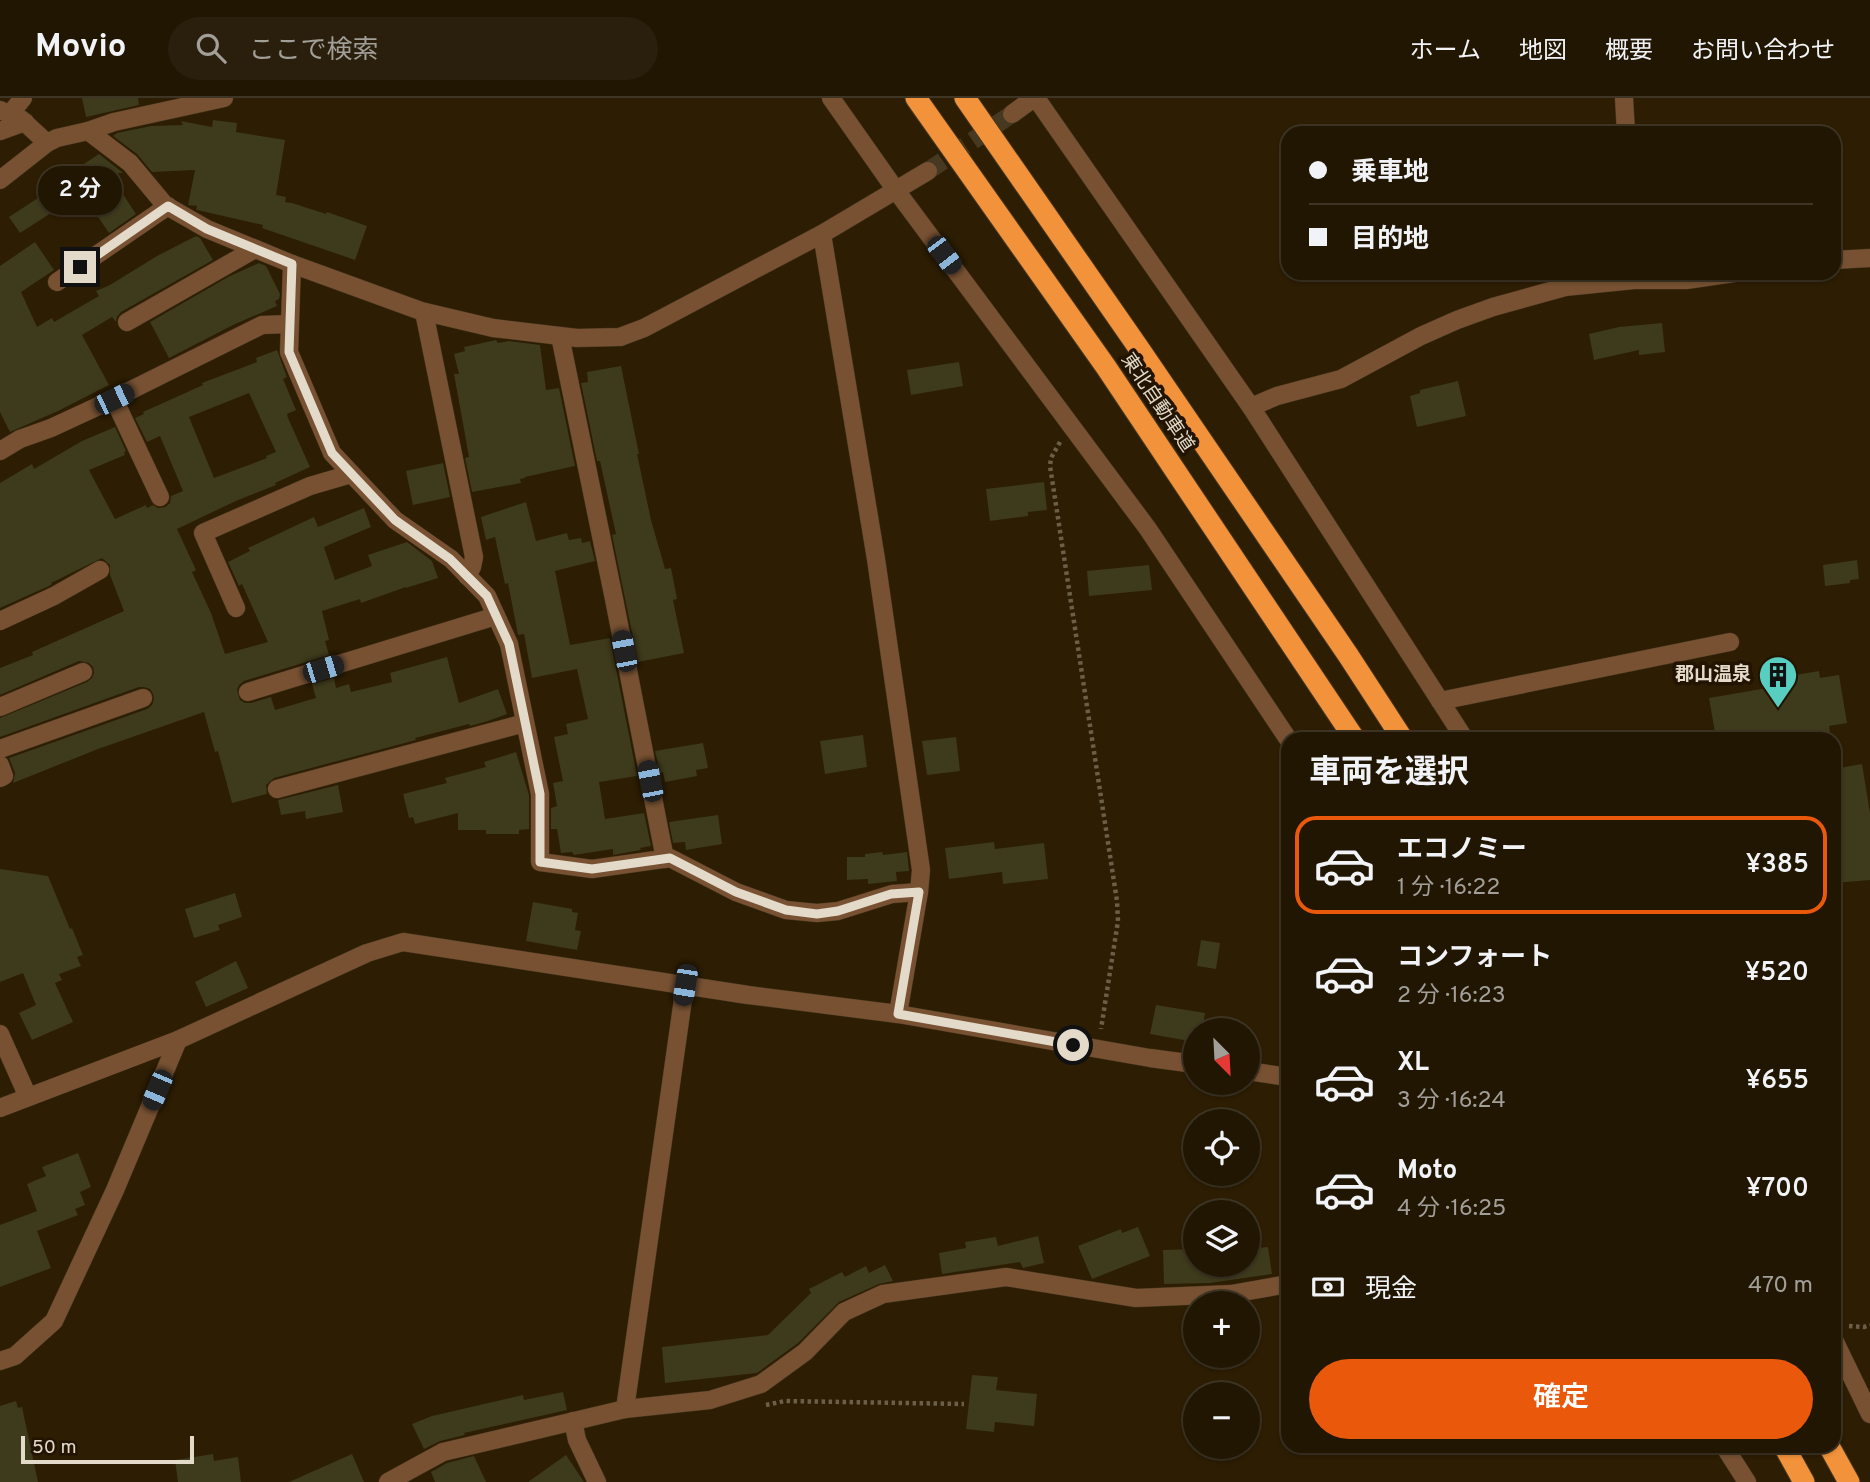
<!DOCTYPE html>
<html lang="ja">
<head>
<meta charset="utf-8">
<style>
  body { margin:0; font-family:Overpass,"Noto Sans JP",sans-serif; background:#291f0c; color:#f1f3f6; height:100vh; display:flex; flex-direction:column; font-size:26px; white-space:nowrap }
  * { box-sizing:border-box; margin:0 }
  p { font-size:23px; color:#a29f99 }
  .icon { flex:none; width:38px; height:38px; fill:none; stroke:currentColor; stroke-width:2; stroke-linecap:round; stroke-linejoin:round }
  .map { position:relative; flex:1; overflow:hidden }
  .sheet { position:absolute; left:1281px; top:634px; width:560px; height:721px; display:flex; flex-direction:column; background:#211602; border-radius:21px; box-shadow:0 2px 5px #0004,0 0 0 2px #3e3524 }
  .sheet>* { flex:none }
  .hud { position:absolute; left:1281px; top:28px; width:560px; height:154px; border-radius:21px; box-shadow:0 2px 5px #0004,0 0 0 2px #3e3524; display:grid; align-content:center; height:154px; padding:0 28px; background:#211602 }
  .needle { width:46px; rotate:156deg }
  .tools { position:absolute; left:1183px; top:920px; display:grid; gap:14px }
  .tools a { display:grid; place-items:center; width:77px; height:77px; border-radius:50%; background:#211602; box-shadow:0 2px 5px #0004,0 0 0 2px #3e3524; font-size:35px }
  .scale { position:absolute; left:21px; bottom:18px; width:173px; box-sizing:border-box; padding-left:7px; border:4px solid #e3daca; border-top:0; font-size:19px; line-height:24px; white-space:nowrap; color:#e3daca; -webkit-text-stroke:5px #221400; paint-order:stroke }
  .end { position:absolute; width:32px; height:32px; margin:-16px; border:9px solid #e3daca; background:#111; box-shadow:0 0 0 4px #111 }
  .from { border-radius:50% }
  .bubble { position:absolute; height:49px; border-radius:24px; background:#211602; box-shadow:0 2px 5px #0004,0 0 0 2px #3e3524; font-size:23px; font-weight:600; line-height:49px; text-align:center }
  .car { position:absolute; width:21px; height:42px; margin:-21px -10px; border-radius:9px; box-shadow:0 0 5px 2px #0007; background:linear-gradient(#222 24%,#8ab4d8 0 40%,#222 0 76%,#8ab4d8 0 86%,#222 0) }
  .hud b { display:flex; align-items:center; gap:24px; height:66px; font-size:26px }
  .hud b+b { border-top:2px solid #3e3524 }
  .hud i { width:18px; height:18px; background:#f1f3f6 }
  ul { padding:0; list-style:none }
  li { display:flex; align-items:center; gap:21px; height:98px; margin:0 14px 10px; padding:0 14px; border:4px solid transparent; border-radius:21px }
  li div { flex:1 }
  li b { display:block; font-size:26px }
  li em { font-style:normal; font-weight:600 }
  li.active { border-color:#ea580c }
  li>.icon { width:63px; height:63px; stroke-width:1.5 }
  h2 { padding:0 28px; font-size:32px; line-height:84px }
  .pay { display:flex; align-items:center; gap:18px; height:77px; padding:0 28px; font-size:26px }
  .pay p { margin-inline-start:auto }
  .button { display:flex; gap:14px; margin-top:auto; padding:14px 28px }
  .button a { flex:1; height:80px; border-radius:42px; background:#ea580c; color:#fff; font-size:28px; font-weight:600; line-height:80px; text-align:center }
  header { display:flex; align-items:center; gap:42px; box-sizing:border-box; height:98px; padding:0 35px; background:#211602; border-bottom:2px solid #3e3524 }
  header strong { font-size:33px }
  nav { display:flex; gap:38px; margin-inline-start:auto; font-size:24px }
  .search { width:490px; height:63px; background:#291f0c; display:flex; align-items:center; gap:18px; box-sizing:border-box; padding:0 24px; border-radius:38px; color:#a29f99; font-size:26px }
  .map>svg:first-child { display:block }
  .building { fill:#3e3a1c; fill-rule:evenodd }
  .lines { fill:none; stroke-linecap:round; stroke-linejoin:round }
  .minor-tunnel { stroke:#473921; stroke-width:18; stroke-dasharray:18 9; stroke-linecap:butt }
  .minor-casing { stroke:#46371f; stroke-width:19 }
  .tertiary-casing { stroke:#46371f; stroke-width:19 }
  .motorway-casing { stroke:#46371f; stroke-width:23 }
  .path { stroke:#6c5f49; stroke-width:4.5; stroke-dasharray:3.5 3.5; stroke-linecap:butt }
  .minor { stroke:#775132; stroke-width:18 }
  .tertiary { stroke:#775132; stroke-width:18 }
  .motorway { stroke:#f2923a; stroke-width:21 }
  .route { stroke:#e3daca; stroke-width:9 }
  .labels { text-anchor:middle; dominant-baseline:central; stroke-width:7; stroke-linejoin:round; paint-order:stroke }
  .street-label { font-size:19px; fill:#e3daca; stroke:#221400 }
  .poi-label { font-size:19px; font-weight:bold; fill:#e3daca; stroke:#221400; text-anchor:end }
</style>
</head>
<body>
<header>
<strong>Movio</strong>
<div class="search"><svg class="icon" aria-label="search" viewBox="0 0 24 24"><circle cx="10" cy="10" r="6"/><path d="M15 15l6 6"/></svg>ここで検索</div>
<nav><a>ホーム</a><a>地図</a><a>概要</a><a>お問い合わせ</a></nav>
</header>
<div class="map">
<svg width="1870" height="1384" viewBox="0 0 1870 1384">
  <rect width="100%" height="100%" fill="#2c1d03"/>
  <!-- building -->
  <g class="building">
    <path d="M 82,0 L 138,0 L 139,7 L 86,19 Z"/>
    <path d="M 213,22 L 237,25 L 236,34 L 285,42 L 276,97 L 286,99 L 285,104 L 292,105 L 326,116 L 327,114 L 367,128 L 355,162 L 262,130 L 263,127 L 197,112 L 196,112 L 197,108 L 188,107 L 195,72 L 152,74 L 137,56 L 113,38 L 117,35 L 151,28 L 183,27 L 181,23 L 212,29 Z"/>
    <path d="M 99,56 L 123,75 L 109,75 L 136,116 L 109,135 L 82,95 L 20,135 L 9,119 L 44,96 L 43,93 Z"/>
    <path d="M 196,138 L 200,140 L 213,162 L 121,214 L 117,219 L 116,224 L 112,219 L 82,237 L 109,287 L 58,313 L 10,334 L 0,314 L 0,168 L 35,144 L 54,172 L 21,194 L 37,229 L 52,220 L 54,224 L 99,198 L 96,193 L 110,187 L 157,158 Z"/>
    <path d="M 259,165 L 266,168 L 280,196 L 279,201 L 275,203 L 277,208 L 233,227 L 169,260 L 150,224 L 228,179 Z"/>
    <path d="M 1662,225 L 1665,254 L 1639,257 L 1639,252 L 1594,262 L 1589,236 L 1619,229 Z"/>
    <path d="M 496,242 L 498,245 L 509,243 L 540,247 L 546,292 L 559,290 L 575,368 L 525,379 L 525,380 L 520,381 L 521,385 L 472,394 L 465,360 L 469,359 L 454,276 L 459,276 L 454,256 L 465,253 L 464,249 Z"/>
    <path d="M 277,252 L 287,279 L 283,281 L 296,312 L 287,316 L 288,320 L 310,369 L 275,385 L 276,387 L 238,402 L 177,431 L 196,472 L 192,474 L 211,515 L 225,556 L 268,544 L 242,486 L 239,488 L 228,464 L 250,453 L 248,450 L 314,419 L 318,429 L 364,410 L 371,429 L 324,449 L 335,482 L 372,468 L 368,457 L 407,444 L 432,463 L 438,480 L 406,490 L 406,489 L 361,505 L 360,501 L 322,513 L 329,542 L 325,543 L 329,557 L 244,583 L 239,587 L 237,592 L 240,602 L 245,605 L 251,605 L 271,599 L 275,612 L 316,600 L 312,586 L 334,580 L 336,590 L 349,586 L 351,594 L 392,584 L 390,575 L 447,559 L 459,605 L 498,591 L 507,616 L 488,623 L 470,628 L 469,626 L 415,640 L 416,642 L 274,680 L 266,687 L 267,696 L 232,705 L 218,653 L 215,654 L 204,614 L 98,651 L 13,685 L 15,675 L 9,660 L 147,611 L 152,607 L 154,601 L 153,596 L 150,591 L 144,589 L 139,589 L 0,639 L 0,620 L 87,584 L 92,580 L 94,575 L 93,569 L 89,565 L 79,563 L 0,597 L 0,570 L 33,557 L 32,554 L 124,513 L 110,477 L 110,467 L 102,460 L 51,485 L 52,486 L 49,488 L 0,510 L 0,385 L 32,366 L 34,371 L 82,343 L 115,329 L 126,353 L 124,354 L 125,357 L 89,372 L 115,421 L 146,407 L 147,410 L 153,407 L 158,410 L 165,409 L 170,405 L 171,398 L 183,393 L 160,338 L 147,344 L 135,320 L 144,316 L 143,314 L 203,287 L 202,285 L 257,264 L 256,260 ZM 249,295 L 276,354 L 266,358 L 267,360 L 214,380 L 189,319 Z"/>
    <path d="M 959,264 L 963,288 L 911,297 L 907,272 Z"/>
    <path d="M 621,268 L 639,356 L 637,356 L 651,422 L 665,471 L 671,470 L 677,501 L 673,502 L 684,555 L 638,564 L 612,437 L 616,436 L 600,363 L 597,363 L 581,285 L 588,284 L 587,274 Z"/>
    <path d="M 1458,283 L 1466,318 L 1417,329 L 1410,298 L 1420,295 L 1420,292 Z"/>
    <path d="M 443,365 L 450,399 L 413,407 L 406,373 Z"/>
    <path d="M 1044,384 L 1047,412 L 1028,414 L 1028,418 L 990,423 L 986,391 Z"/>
    <path d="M 526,404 L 536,443 L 567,435 L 569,442 L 581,440 L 582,445 L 590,443 L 595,463 L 555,473 L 570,547 L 610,540 L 637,678 L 599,684 L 605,721 L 644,715 L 651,748 L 640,750 L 641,752 L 613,757 L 613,751 L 574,757 L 572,754 L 561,755 L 557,731 L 551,731 L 551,710 L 557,708 L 553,685 L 563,683 L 554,639 L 568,636 L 566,626 L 588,621 L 577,571 L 532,580 L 524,536 L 518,537 L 508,485 L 505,486 L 495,439 L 486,442 L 481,419 Z"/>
    <path d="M 1857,462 L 1859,481 L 1850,482 L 1850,485 L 1825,488 L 1823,467 Z"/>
    <path d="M 1149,467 L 1152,492 L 1089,498 L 1087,473 Z"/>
    <path d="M 1789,570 L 1790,578 L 1819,573 L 1820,580 L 1839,577 L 1847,625 L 1829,628 L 1830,635 L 1809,638 L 1810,640 L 1776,640 L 1774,634 L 1738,640 L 1716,640 L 1709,600 L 1773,589 L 1770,573 Z"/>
    <path d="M 863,637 L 867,669 L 825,676 L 820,643 Z"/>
    <path d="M 956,639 L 960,673 L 927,677 L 922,643 Z"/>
    <path d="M 703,645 L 708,670 L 696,672 L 697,678 L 665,684 L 663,674 L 660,675 L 655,653 Z"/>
    <path d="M 516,654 L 529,697 L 529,731 L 519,732 L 519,736 L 486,736 L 486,732 L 458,732 L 458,715 L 415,726 L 413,719 L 409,720 L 403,696 L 447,685 L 445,680 L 486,669 L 484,664 Z"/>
    <path d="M 1862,666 L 1870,715 L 1870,782 L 1834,785 L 1834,671 Z"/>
    <path d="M 338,687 L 343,714 L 306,721 L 305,713 L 281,717 L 278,702 Z"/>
    <path d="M 718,717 L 722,746 L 686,752 L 685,744 L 673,745 L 669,724 Z"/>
    <path d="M 994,744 L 995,751 L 1044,745 L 1048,781 L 1003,786 L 1002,774 L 949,781 L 945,750 Z"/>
    <path d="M 882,754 L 883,757 L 907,754 L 909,773 L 896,774 L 897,783 L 868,786 L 868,781 L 847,782 L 847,759 L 865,759 L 865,756 Z"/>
    <path d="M 0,771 L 48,778 L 70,831 L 72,830 L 83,857 L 77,859 L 81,868 L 59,876 L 62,882 L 55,885 L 73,924 L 32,942 L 19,915 L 36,907 L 23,875 L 0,884 Z"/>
    <path d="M 235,795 L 242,819 L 218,827 L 220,832 L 194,840 L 185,811 Z"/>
    <path d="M 533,804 L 572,811 L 572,814 L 578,815 L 575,832 L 581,833 L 577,852 L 526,843 Z"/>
    <path d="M 1201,842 L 1220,845 L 1216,871 L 1197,868 Z"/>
    <path d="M 236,863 L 248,890 L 206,909 L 195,884 Z"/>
    <path d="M 1156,907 L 1205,915 L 1202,933 L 1195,933 L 1195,944 L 1150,936 Z"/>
    <path d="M 78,1055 L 91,1089 L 80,1094 L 85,1107 L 75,1111 L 78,1117 L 37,1133 L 51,1170 L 0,1189 L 0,1127 L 37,1113 L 27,1086 L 46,1078 L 42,1069 Z"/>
    <path d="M 1138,1129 L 1150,1158 L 1092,1181 L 1078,1148 L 1121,1131 L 1122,1135 Z"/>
    <path d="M 1038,1138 L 1044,1165 L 1023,1170 L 1020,1164 L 942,1176 L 939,1155 L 966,1150 L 965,1144 L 996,1139 L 998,1148 Z"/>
    <path d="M 1268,1149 L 1272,1176 L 1210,1185 L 1164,1186 L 1163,1152 L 1195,1151 L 1195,1167 L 1248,1167 L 1248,1151 Z"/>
    <path d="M 885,1167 L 893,1183 L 879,1186 L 839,1204 L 798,1245 L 757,1275 L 665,1285 L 662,1249 L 768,1237 L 811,1195 L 809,1191 L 842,1174 L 845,1179 L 866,1168 L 869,1175 Z"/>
    <path d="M 972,1277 L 998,1279 L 996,1292 L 1037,1296 L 1034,1328 L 995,1324 L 994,1334 L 966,1331 Z"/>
    <path d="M 563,1294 L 567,1312 L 464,1335 L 465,1337 L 440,1343 L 424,1351 L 412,1326 L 432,1318 L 523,1297 L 524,1302 Z"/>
    <path d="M 16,1303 L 18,1310 L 22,1309 L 38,1384 L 0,1384 L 0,1308 Z"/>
    <path d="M 213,1356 L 214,1363 L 238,1359 L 241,1384 L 178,1384 L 175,1362 Z"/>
    <path d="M 352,1356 L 364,1384 L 289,1384 Z"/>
    <path d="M 566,1357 L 584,1384 L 528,1384 Z"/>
    <path d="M 474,1358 L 486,1384 L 435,1384 L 431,1374 L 447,1365 Z"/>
  </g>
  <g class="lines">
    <!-- minor-tunnel -->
    <path class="minor-tunnel" d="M 928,73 L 1012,16"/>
    <!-- minor casing -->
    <g class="minor-casing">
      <g id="minor">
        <path d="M 831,0 L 895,91 L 1148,431 L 1288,641"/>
        <path d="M 1036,0 L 1251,309 L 1464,640"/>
        <path d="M 1624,0 L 1626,35"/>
        <path d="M 0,12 L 21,21 L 47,45"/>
        <path d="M 10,16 L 23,0"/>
        <path d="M 1012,16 L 1034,0"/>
        <path d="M 0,33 L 25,24"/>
        <path d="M 88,33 L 130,65 L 165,107 L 207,131 L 292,166 L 421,213 L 493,230 L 577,240 L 620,239 L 644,230 L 822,136 L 928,73"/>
        <path d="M 0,82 L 47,45 L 57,40 L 88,33 L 114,24 L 224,0"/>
        <path d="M 822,136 L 876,461 L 921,772 L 919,794 L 898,916"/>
        <path d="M 292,166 L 289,254 L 332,355 L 395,422 L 451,461 L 487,498 L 509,546 L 540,696 L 540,764 L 592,771 L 670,760 L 736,794 L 786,812 L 817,815 L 838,813 L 892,796 L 919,794"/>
        <path d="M 57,184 L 168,108"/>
        <path d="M 424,214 L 474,459 L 472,469 L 467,478"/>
        <path d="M 127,224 L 255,151"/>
        <path d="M 560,238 L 614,501 L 665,761"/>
        <path d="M 114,301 L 160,399"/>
        <path d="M 0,353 L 20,341 L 51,330 L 105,305 L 262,227 L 289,226"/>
        <path d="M 236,510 L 203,435 L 310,388 L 351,376"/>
        <path d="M 0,523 L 54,498 L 100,472"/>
        <path d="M 248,594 L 496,518"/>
        <path d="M 1440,603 L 1730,544"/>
        <path d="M 0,609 L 83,574"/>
        <path d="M 0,651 L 143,600"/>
        <path d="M 0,667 L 4,678 L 0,680"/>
        <path d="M 277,691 L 525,625"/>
        <path d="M 0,936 L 28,999"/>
        <path d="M 1248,973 L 1288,979"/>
        <path d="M 0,1010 L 178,942 L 367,855 L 403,844 L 748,897 L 898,916 L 1150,960 L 1195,966"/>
        <path d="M 1834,1242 L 1870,1316"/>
        <path d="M 0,1263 L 15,1258 L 54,1223 L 115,1092 L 178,942"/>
        <path d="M 625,1311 L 685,887"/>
        <path d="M 573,1323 L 577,1342 L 597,1384"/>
        <path d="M 1724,1348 L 1747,1384"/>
        <path d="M 388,1384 L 443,1354 L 625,1311 L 710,1302 L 761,1286 L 805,1254 L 844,1214 L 883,1196 L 1006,1179 L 1136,1200 L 1231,1196 L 1288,1186"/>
      </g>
    </g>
    <!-- tertiary casing -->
    <g class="tertiary-casing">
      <g id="tertiary">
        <path d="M 1834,162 L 1870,160"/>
        <path d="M 1251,309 L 1277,298 L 1341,281 L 1421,238 L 1457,222 L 1493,209 L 1565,189 L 1634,182 L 1686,182 L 1734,175"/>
      </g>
    </g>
    <!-- motorway casing -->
    <g class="motorway-casing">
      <g id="motorway">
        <path d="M 916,0 L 1106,269 L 1354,640"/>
        <path d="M 965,0 L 1138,249 L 1348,557 L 1402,640"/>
        <path d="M 1784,1348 L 1804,1384"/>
        <path d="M 1829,1348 L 1849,1384"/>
      </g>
    </g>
    <!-- path -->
    <g class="path">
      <path d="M 1060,344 L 1051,360 L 1050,368 L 1117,803 L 1118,823 L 1101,931"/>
      <path d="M 1849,1228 L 1864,1229 L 1870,1227"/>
      <path d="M 766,1307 L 785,1303 L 964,1306"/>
    </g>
    <!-- minor -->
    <use href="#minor" class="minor"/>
    <!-- tertiary -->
    <use href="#tertiary" class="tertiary"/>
    <!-- motorway -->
    <use href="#motorway" class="motorway"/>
  </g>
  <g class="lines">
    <!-- route -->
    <path class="route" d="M 80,169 L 168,108 L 207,131 L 292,166 L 289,254 L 332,355 L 395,422 L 450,461 L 487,498 L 509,546 L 540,696 L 540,764 L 592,771 L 670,760 L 736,794 L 786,812 L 817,816 L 838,813 L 891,796 L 919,794 L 898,916 L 1073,947"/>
  </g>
  <!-- icons -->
  <defs>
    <g id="building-pin" transform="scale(2.0125)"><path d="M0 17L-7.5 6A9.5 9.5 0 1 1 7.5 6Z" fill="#58cec1" stroke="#221400"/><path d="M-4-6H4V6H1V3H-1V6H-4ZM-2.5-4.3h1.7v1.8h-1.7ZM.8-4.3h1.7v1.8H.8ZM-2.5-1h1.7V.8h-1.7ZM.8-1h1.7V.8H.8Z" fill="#111"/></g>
  </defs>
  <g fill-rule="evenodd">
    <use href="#building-pin" x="1778" y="577"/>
  </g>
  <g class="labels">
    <!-- street labels -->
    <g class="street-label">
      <text transform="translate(1157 305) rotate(56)">東北自動車道</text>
    </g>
    <!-- poi labels -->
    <g class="poi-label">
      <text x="1751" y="577">郡山温泉</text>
    </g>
  </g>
</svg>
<div class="tools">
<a><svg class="needle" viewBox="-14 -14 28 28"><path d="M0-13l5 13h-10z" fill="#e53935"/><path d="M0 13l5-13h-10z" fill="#a29f99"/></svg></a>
<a><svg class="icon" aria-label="locate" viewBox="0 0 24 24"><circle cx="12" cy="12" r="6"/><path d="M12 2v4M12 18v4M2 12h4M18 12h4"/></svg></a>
<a><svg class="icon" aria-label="layers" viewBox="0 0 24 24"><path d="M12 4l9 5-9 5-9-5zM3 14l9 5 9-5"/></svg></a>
<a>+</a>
<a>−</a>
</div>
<div class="scale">50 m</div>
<i class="end from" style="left:1073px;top:947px"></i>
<i class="end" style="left:80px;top:169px"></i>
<div class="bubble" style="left:38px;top:68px;width:84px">2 分</div>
<i class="car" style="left:944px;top:157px;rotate:143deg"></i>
<i class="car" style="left:114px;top:301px;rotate:64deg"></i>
<i class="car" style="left:624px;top:553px;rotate:349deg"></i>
<i class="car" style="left:323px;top:571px;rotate:73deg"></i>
<i class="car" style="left:650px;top:683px;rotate:349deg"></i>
<i class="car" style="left:685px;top:887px;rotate:189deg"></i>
<i class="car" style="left:157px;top:992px;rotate:203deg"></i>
<div class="hud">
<b><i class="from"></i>乗車地</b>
<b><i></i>目的地</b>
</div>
<section class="sheet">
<h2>車両を選択</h2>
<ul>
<li class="active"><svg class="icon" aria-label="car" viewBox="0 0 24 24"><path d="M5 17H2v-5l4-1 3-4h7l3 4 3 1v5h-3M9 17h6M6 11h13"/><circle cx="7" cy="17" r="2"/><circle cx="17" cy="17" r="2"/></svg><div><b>エコノミー</b><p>1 分 · 16:22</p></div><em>¥385</em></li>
<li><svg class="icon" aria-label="car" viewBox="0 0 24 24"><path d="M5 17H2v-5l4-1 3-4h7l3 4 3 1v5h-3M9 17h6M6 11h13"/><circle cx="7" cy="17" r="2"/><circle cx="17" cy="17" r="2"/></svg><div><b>コンフォート</b><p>2 分 · 16:23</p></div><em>¥520</em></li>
<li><svg class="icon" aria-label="car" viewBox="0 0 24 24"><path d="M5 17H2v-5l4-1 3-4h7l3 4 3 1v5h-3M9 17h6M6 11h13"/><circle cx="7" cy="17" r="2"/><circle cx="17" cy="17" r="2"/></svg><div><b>XL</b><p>3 分 · 16:24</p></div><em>¥655</em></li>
<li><svg class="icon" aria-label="car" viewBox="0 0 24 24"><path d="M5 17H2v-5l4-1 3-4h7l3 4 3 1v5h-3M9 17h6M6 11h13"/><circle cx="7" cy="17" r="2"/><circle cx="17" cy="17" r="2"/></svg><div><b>Moto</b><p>4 分 · 16:25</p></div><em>¥700</em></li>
</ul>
<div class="pay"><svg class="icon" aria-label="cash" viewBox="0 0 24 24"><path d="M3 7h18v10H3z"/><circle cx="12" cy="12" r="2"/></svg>現金<p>470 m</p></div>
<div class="button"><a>確定</a></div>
</section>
</div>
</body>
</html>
